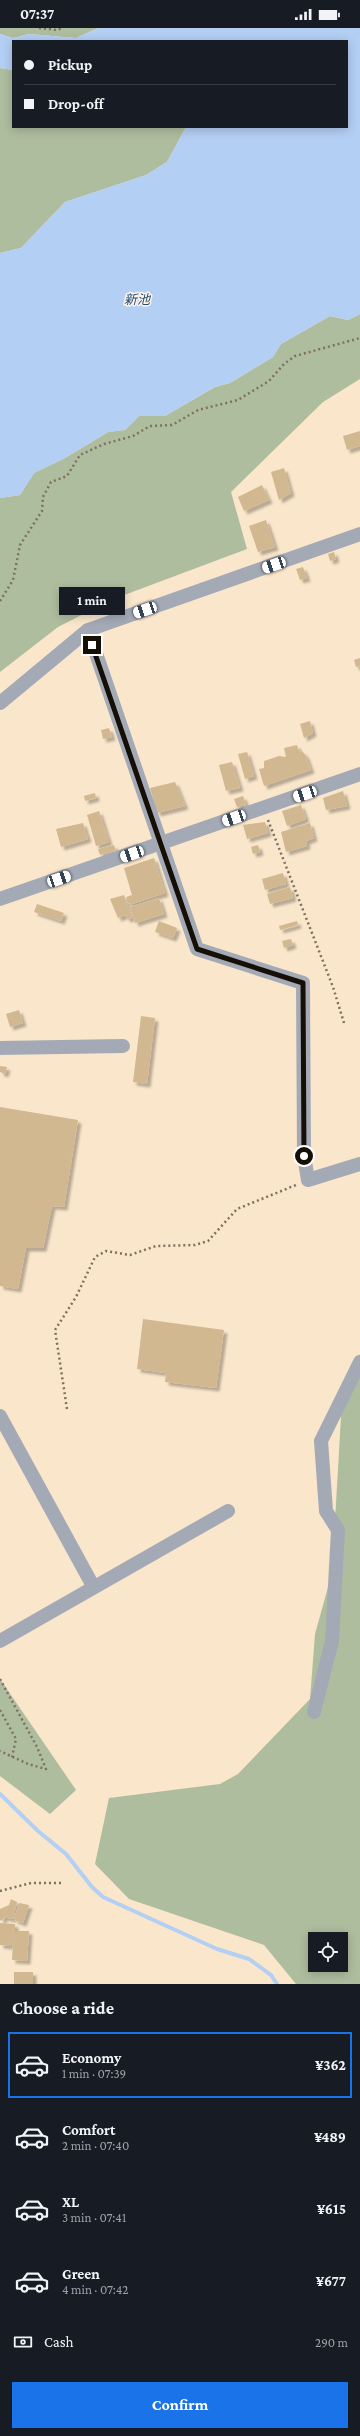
<!DOCTYPE html>
<html lang="en">
<head>
<meta charset="utf-8">
<style>
  body { margin:0; font-family:"Crimson Pro","Noto Sans JP",serif; background:#20242c; color:#f1f3f6; height:100vh; display:flex; flex-direction:column; font-size:15px; white-space:nowrap }
  * { box-sizing:border-box; margin:0 }
  p { font-size:13px; color:#9ea1a6 }
  .icon { flex:none; width:22px; height:22px; fill:none; stroke:currentColor; stroke-width:2; stroke-linecap:round; stroke-linejoin:round }
  .map { position:relative; height:1956px; overflow:hidden }
  .drawer { display:flex; flex-direction:column; background:#171b24; flex:1 }
  .drawer>* { flex:none }
  .guide { position:absolute; left:12px; top:12px; width:336px; height:88px; border-radius:0px; box-shadow:0 2px 10px #0003; display:grid; align-content:center; height:88px; padding:0 12px; background:#171b24 }
  .buttons { position:absolute; left:308px; top:1904px; display:grid; gap:8px }
  .buttons a { display:grid; place-items:center; width:40px; height:40px; border-radius:0px; background:#171b24; box-shadow:0 2px 10px #0003; font-size:20px }
  .end { position:absolute; width:18px; height:18px; margin:-9px; border:5px solid #160f06; background:#fff; box-shadow:0 0 0 2px #fff }
  .from { border-radius:50% }
  .bubble { position:absolute; height:28px; border-radius:0px; background:#171b24; box-shadow:0 2px 10px #0003; font-size:13px; font-weight:700; line-height:28px; text-align:center }
  .car { position:absolute; width:12px; height:24px; margin:-12px -6px; border-radius:5px; box-shadow:0 0 3px 1px #0007; background:linear-gradient(#fff 24%,#345 0 40%,#fff 0 76%,#345 0 86%,#fff 0) }
  .guide b { display:flex; align-items:center; gap:14px; height:38px; font-size:15px }
  .guide b+b { border-top:1px solid #363941 }
  .guide i { width:10px; height:10px; background:#f1f3f6 }
  ul { padding:0; list-style:none }
  li { display:flex; align-items:center; gap:12px; height:66px; margin:0 8px 6px; padding:0 4px; border:2px solid transparent; border-radius:0px }
  li div { flex:1 }
  li b { display:block; font-size:15px }
  li em { font-style:normal; font-weight:700 }
  li.selected { border-color:#1a73e8 }
  li>.icon { width:36px; height:36px; stroke-width:1.5 }
  h2 { padding:0 12px; font-size:18px; line-height:48px }
  .pay { display:flex; align-items:center; gap:10px; height:44px; padding:0 12px; font-size:15px }
  .pay p { margin-inline-start:auto }
  .button { display:flex; gap:8px; margin-top:auto; padding:8px 12px }
  .button a { flex:1; height:46px; border-radius:0px; background:#1a73e8; color:#fff; font-size:16px; font-weight:700; line-height:46px; text-align:center }
  .status { display:flex; justify-content:space-between; align-items:center; height:28px; padding:0 20px; background:#171b24; direction:ltr }
  .status svg { height:11px; fill:currentColor }
  .map>svg:first-child { display:block }
  .green { fill:#afbd9f; fill-rule:evenodd }
  .water { fill:#b4cff4 }
  .lines { fill:none; stroke-linecap:round; stroke-linejoin:round }
  .stream { stroke:#b4cff4; stroke-width:4 }
  .building { fill:#d2b891; filter:url(#shadow) }
  .path { stroke:#7e7160; stroke-width:2.5; stroke-dasharray:2 3; stroke-linecap:butt }
  .minor { stroke:#a3aab6; stroke-width:14 }
  .route { stroke:#160f06; stroke-width:5 }
  .labels { text-anchor:middle; dominant-baseline:central; stroke-width:3; stroke-linejoin:round; paint-order:stroke }
  .water-label { font-size:13px; font-style:italic; fill:#284b7b; stroke:#fdf5ea }
</style>
</head>
<body>
<div class="status"><b>07:37</b><svg viewBox="0 0 49 12"><path d="M0 12V9h3v3zM5 12V6h3v6zM10 12V3h3v9zM15 12V0h3v12zM26 1h20v11H26zM47 4h2v5h-2z"/></svg></div>
<div class="map">
<svg width="360" height="1956" viewBox="0 0 360 1956">
  <defs>
    <filter id="shadow"><feDropShadow dx="3.5" dy="3.5" stdDeviation="1" flood-color="#0004"/></filter>
  </defs>
  <rect width="100%" height="100%" fill="#fae6ca"/>
  <!-- green -->
  <g class="green">
    <path d="M 0,0 L 98,0 L 76,10 L 29,6 L 13,10 L 0,6 Z"/>
    <path d="M 0,40 L 13,42 L 13,99 L 186,99 L 167,134 L 146,147 L 65,174 L 21,220 L 0,225 Z"/>
    <path d="M 360,286 L 360,351 L 323,374 L 231,464 L 247,521 L 111,572 L 58,599 L 0,644 L 0,470 L 20,467 L 34,445 L 65,430 L 108,404 L 125,402 L 139,388 L 165,388 L 215,359 L 230,355 L 273,329 L 281,316 L 330,288 L 348,292 Z"/>
    <path d="M 360,1326 L 360,1956 L 296,1956 L 264,1917 L 129,1871 L 95,1836 L 109,1770 L 220,1756 L 238,1746 L 310,1671 L 315,1606 L 332,1545 L 343,1354 ZM 315,1911 L 341,1911 L 341,1937 L 315,1937 Z"/>
    <path d="M 0,1651 L 76,1762 L 50,1786 L 0,1748 Z"/>
  </g>
  <!-- water -->
  <path class="water" d="M 98,0 L 360,0 L 360,286 L 348,292 L 330,288 L 281,316 L 273,329 L 230,355 L 215,359 L 165,388 L 139,388 L 125,402 L 108,404 L 65,430 L 34,445 L 20,467 L 0,470 L 0,225 L 21,220 L 65,174 L 146,147 L 167,134 L 186,99 L 347,99 L 347,13 L 13,13 L 13,42 L 0,40 L 0,6 L 13,10 L 29,6 L 76,10 Z"/>
  <g class="lines">
    <!-- stream -->
    <path class="stream" d="M 0,1766 L 38,1803 L 66,1826 L 92,1859 L 103,1869 L 217,1921 L 249,1931 L 271,1947 L 277,1956"/>
  </g>
  <!-- building -->
  <g class="building">
    <path d="M 360,403 L 360,418 L 347,422 L 343,408 Z"/>
    <path d="M 284,440 L 291,465 L 279,472 L 271,444 Z"/>
    <path d="M 262,457 L 269,472 L 244,483 L 238,469 Z"/>
    <path d="M 266,492 L 275,519 L 258,524 L 249,498 Z"/>
    <path d="M 334,524 L 336,531 L 330,533 L 328,526 Z"/>
    <path d="M 303,539 L 307,550 L 300,552 L 296,541 Z"/>
    <path d="M 360,630 L 360,638 L 356,639 L 354,632 Z"/>
    <path d="M 310,693 L 313,705 L 304,710 L 300,696 Z"/>
    <path d="M 109,700 L 112,709 L 103,711 L 101,702 Z"/>
    <path d="M 297,717 L 299,724 L 302,723 L 306,728 L 311,742 L 264,758 L 259,741 L 264,740 L 264,733 L 279,728 L 286,729 L 284,720 Z"/>
    <path d="M 247,724 L 254,748 L 245,751 L 238,726 Z"/>
    <path d="M 232,734 L 240,760 L 226,763 L 219,737 Z"/>
    <path d="M 175,754 L 185,778 L 157,785 L 150,760 Z"/>
    <path d="M 343,763 L 347,778 L 326,782 L 323,770 Z"/>
    <path d="M 95,765 L 96,770 L 85,773 L 84,768 Z"/>
    <path d="M 243,768 L 246,777 L 237,779 L 234,771 Z"/>
    <path d="M 301,777 L 306,791 L 287,798 L 282,783 Z"/>
    <path d="M 99,783 L 109,814 L 96,818 L 87,787 Z"/>
    <path d="M 265,794 L 268,805 L 247,811 L 243,797 Z"/>
    <path d="M 83,795 L 88,811 L 61,819 L 56,801 Z"/>
    <path d="M 310,795 L 314,810 L 306,813 L 307,818 L 286,824 L 281,804 Z"/>
    <path d="M 114,817 L 116,823 L 100,827 L 98,821 Z"/>
    <path d="M 258,817 L 260,824 L 253,826 L 251,819 Z"/>
    <path d="M 154,830 L 165,865 L 132,876 L 128,875 L 126,869 L 132,867 L 124,840 Z"/>
    <path d="M 283,845 L 286,856 L 265,862 L 262,851 Z"/>
    <path d="M 290,859 L 293,870 L 270,876 L 267,866 Z"/>
    <path d="M 124,867 L 132,890 L 127,891 L 125,887 L 118,890 L 110,871 Z"/>
    <path d="M 159,870 L 164,886 L 135,895 L 130,879 Z"/>
    <path d="M 37,876 L 64,885 L 61,893 L 34,884 Z"/>
    <path d="M 159,893 L 177,900 L 173,910 L 155,904 Z"/>
    <path d="M 297,893 L 298,897 L 280,902 L 279,898 Z"/>
    <path d="M 291,911 L 293,917 L 284,920 L 282,913 Z"/>
    <path d="M 19,982 L 23,995 L 10,999 L 6,986 Z"/>
    <path d="M 141,988 L 155,990 L 147,1056 L 133,1054 Z"/>
    <path d="M 0,1038 L 7,1039 L 5,1046 L 0,1044 Z"/>
    <path d="M 0,1079 L 78,1092 L 64,1179 L 52,1178 L 43,1220 L 26,1220 L 18,1261 L 0,1258 Z"/>
    <path d="M 143,1291 L 224,1302 L 216,1360 L 165,1354 L 166,1345 L 137,1341 Z"/>
    <path d="M 11,1871 L 17,1874 L 13,1891 L 4,1889 L 2,1893 L 0,1892 L 0,1881 L 9,1877 Z"/>
    <path d="M 19,1875 L 29,1877 L 23,1895 L 14,1892 Z"/>
    <path d="M 0,1895 L 15,1896 L 15,1903 L 29,1903 L 27,1933 L 12,1932 L 13,1914 L 10,1918 L 0,1917 Z"/>
    <rect x="14" y="1944" width="19" height="12"/>
  </g>
  <g class="lines">
    <!-- path -->
    <g class="path">
      <path d="M 39,0 L 57,2 L 62,0"/>
      <path d="M 0,573 L 13,552 L 20,517 L 42,483 L 43,469 L 51,454 L 67,448 L 80,427 L 104,416 L 133,408 L 150,398 L 172,397 L 198,382 L 238,372 L 269,353 L 284,336 L 295,328 L 360,310"/>
      <path d="M 268,792 L 333,959 L 344,995"/>
      <path d="M 67,1381 L 55,1302 L 76,1269 L 95,1229 L 106,1223 L 130,1227 L 156,1218 L 195,1217 L 208,1213 L 237,1181 L 296,1157"/>
      <path d="M 0,1651 L 37,1719 L 46,1741 L 28,1736 L 0,1723"/>
      <path d="M 0,1682 L 16,1711 L 12,1729"/>
      <path d="M 0,1863 L 31,1855 L 64,1855"/>
    </g>
    <!-- minor -->
    <g class="minor">
      <path d="M 88,602 L 197,921 L 303,955 L 304,1128 L 308,1152 L 360,1136"/>
      <path d="M 0,675 L 88,602 L 360,506"/>
      <path d="M 0,871 L 360,746"/>
      <path d="M 0,1020 L 123,1018"/>
      <path d="M 0,1388 L 93,1558"/>
      <path d="M 0,1613 L 228,1483"/>
      <path d="M 314,1684 L 332,1613 L 338,1502 L 326,1483 L 321,1413 L 360,1334"/>
    </g>
  </g>
  <g class="lines">
    <!-- route -->
    <path class="route" d="M 92,617 L 197,921 L 303,955 L 304,1128"/>
  </g>
  <g class="labels">
    <!-- water labels -->
    <g class="water-label">
      <text x="137" y="271">新池</text>
    </g>
  </g>
</svg>
<div class="buttons">
<a><svg class="icon" aria-label="locate" viewBox="0 0 24 24"><circle cx="12" cy="12" r="6"/><path d="M12 2v4M12 18v4M2 12h4M18 12h4"/></svg></a>
</div>
<i class="end from" style="left:304px;top:1128px"></i>
<i class="end" style="left:92px;top:617px"></i>
<div class="bubble" style="left:59px;top:559px;width:66px">1 min</div>
<i class="car" style="left:274px;top:537px;rotate:251deg"></i>
<i class="car" style="left:145px;top:582px;rotate:251deg"></i>
<i class="car" style="left:305px;top:766px;rotate:251deg"></i>
<i class="car" style="left:234px;top:790px;rotate:251deg"></i>
<i class="car" style="left:132px;top:826px;rotate:251deg"></i>
<i class="car" style="left:59px;top:851px;rotate:71deg"></i>
<div class="guide">
<b><i class="from"></i>Pickup</b>
<b><i></i>Drop-off</b>
</div>
</div>
<section class="drawer">
<h2>Choose a ride</h2>
<ul>
<li class="selected"><svg class="icon" aria-label="car" viewBox="0 0 24 24"><path d="M5 17H2v-5l4-1 3-4h7l3 4 3 1v5h-3M9 17h6M6 11h13"/><circle cx="7" cy="17" r="2"/><circle cx="17" cy="17" r="2"/></svg><div><b>Economy</b><p>1 min · 07:39</p></div><em>¥362</em></li>
<li><svg class="icon" aria-label="car" viewBox="0 0 24 24"><path d="M5 17H2v-5l4-1 3-4h7l3 4 3 1v5h-3M9 17h6M6 11h13"/><circle cx="7" cy="17" r="2"/><circle cx="17" cy="17" r="2"/></svg><div><b>Comfort</b><p>2 min · 07:40</p></div><em>¥489</em></li>
<li><svg class="icon" aria-label="car" viewBox="0 0 24 24"><path d="M5 17H2v-5l4-1 3-4h7l3 4 3 1v5h-3M9 17h6M6 11h13"/><circle cx="7" cy="17" r="2"/><circle cx="17" cy="17" r="2"/></svg><div><b>XL</b><p>3 min · 07:41</p></div><em>¥615</em></li>
<li><svg class="icon" aria-label="car" viewBox="0 0 24 24"><path d="M5 17H2v-5l4-1 3-4h7l3 4 3 1v5h-3M9 17h6M6 11h13"/><circle cx="7" cy="17" r="2"/><circle cx="17" cy="17" r="2"/></svg><div><b>Green</b><p>4 min · 07:42</p></div><em>¥677</em></li>
</ul>
<div class="pay"><svg class="icon" aria-label="cash" viewBox="0 0 24 24"><path d="M3 7h18v10H3z"/><circle cx="12" cy="12" r="2"/></svg>Cash<p>290 m</p></div>
<div class="button"><a>Confirm</a></div>
</section>
</body>
</html>
